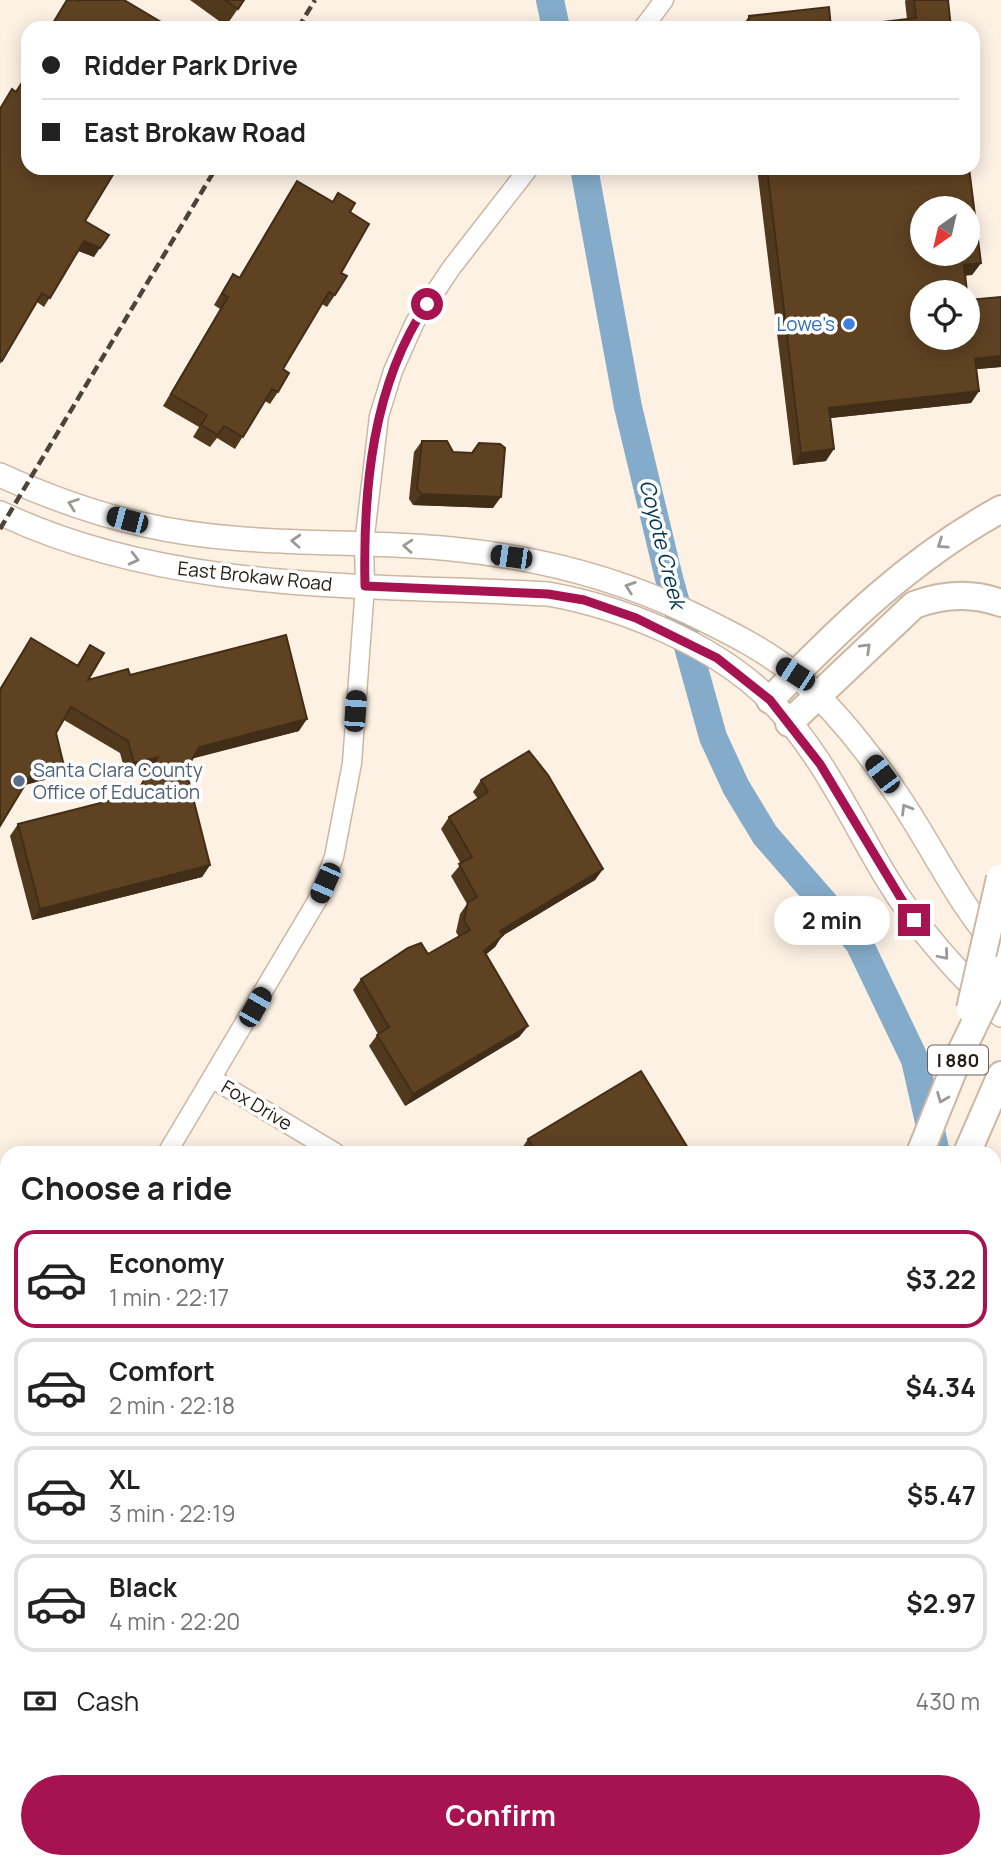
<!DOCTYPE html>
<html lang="en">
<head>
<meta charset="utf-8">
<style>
  body { margin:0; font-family:Manrope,sans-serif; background:#f6f6f6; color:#222; height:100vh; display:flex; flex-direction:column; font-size:26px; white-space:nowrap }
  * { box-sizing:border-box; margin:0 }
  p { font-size:23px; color:#767676 }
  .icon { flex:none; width:38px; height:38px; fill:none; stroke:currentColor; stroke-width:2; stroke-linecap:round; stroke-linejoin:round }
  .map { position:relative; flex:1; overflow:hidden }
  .panel { position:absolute; left:0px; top:1146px; width:1001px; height:723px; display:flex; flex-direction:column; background:#fff; border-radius:21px 21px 0 0; box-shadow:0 4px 18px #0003 }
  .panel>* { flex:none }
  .guide { position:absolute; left:21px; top:21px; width:959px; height:154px; border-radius:21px; box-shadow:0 4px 18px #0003; display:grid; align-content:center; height:154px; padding:0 21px; background:#fff }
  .needle { width:46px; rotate:214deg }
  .controls { position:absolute; left:910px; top:196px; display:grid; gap:14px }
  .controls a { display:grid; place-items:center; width:70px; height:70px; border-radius:50%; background:#fff; box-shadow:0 4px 18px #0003; font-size:35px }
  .end { position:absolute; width:32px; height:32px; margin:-16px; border:9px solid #a61350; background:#fff; box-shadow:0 0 0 4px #fff }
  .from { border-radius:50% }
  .bubble { position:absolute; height:49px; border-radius:24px; background:#fff; box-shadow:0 4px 18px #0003; font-size:23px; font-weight:700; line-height:49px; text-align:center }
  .car { position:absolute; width:21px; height:42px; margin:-21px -10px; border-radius:9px; box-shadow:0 0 5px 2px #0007; background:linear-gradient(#222 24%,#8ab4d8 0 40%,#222 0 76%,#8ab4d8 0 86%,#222 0) }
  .guide b { display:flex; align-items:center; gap:24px; height:66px; font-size:26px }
  .guide b+b { border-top:2px solid #e0e0e0 }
  .guide i { width:18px; height:18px; background:#222 }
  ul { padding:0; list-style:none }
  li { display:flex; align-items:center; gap:21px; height:98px; margin:0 14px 10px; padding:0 7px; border:4px solid #e0e0e0; border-radius:21px }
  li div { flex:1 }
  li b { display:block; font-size:26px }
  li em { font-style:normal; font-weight:700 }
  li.selected { border-color:#a61350 }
  li>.icon { width:63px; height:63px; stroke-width:1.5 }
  h2 { padding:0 21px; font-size:32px; line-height:84px }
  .pay { display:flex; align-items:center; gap:18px; height:77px; padding:0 21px; font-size:26px }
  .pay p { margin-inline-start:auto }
  .cta { display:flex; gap:14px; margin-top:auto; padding:14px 21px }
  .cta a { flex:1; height:80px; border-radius:42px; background:#a61350; color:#fff; font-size:28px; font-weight:700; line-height:80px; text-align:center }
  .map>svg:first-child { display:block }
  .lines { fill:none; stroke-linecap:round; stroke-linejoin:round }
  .river { stroke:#84acca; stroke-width:28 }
  .minor-casing { stroke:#cbb7a2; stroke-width:21 }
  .major-casing { stroke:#cbb7a2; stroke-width:26 }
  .highway-casing { stroke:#cbb7a2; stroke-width:30 }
  .minor { stroke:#fff; stroke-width:18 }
  .major { stroke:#fff; stroke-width:23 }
  .highway { stroke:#fff; stroke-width:26 }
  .rail { stroke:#4c433b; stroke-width:4.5; stroke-dasharray:10 5; stroke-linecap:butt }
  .highway-bridge-casing { stroke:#cbb7a2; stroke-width:30; stroke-linecap:butt }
  .highway-bridge { stroke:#fff; stroke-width:26 }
  .wall { fill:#51391d }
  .shaded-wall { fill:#422e18 }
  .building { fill:#5e4222; stroke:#422e18; stroke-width:2; fill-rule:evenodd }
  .oneway { stroke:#9c9996 }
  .route { stroke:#a61350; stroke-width:9 }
  .shop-dot { fill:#3f7fe0; stroke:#fff; stroke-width:2.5 }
  .service-dot { fill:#5c6f8a; stroke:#fff; stroke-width:2.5 }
  .labels { text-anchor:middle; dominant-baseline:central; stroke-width:7; stroke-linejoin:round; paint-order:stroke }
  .shield { fill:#fff; stroke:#66605b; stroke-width:2 }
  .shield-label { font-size:18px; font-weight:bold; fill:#241c15 }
  .shop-label { font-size:19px; fill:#366cbe; stroke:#fff; text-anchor:end }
  .street-label { font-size:19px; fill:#241c15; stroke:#fff }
  .service-label { font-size:19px; fill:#4e5e75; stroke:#fff; text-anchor:start }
  .water-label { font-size:21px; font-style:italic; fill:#003451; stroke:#fff }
</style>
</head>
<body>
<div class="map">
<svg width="1001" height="1868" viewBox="0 0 1001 1868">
  <rect width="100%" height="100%" fill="#fdf1e4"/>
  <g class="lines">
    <!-- river -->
    <g class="river">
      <path d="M 550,0 L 556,28"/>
      <path d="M 584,168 L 628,407 L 669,578 L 713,737 L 736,787 L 765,835 L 859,943 L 915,1060 L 936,1153"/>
      <path d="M 994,1299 L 1001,1313"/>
    </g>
    <!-- minor casing -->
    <g class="minor-casing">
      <g id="minor">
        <path d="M 643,28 L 664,0"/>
        <path d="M 213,1079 L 336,1153"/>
        <path d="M 167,1153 L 318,899 L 334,857 L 352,763 L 365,586 L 364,544 L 379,416 L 393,371 L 415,322 L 452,267 L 529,168"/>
        <path d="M 0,1346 L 7,1339"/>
        <path d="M 994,1431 L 1001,1424"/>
        <path d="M 335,1868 L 337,1862"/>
        <path d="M 768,1868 L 771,1862"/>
      </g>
    </g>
    <!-- major casing -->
    <g class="major-casing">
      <g id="major">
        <path d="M 0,475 C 46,496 95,514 145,525 C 245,548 350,539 452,549 C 535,557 615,577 690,613 C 727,631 766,650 797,676 C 834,709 869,753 896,793 C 932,845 958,905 1001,951"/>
        <path d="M 0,513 C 170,594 365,584 548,594 C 622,607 716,645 770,700 C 820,750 850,817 886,877 C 917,929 958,973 1001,1015"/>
      </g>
    </g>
    <!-- highway casing -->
    <g class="highway-casing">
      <g id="highway">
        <path d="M 770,700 C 843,625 909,560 1001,509"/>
        <path d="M 789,723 L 914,605 C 943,594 971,592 1001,603"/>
        <path d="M 967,1153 L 1001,1075"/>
        <path d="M 615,1868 L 618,1862"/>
        <path d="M 667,1868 L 670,1862"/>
        <path d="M 696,1868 L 699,1862"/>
      </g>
    </g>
    <!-- minor -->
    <use href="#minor" class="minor"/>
    <!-- major -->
    <use href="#major" class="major"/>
    <!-- highway -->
    <use href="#highway" class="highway"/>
    <!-- rail -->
    <g class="rail">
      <path d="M 298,28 L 315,0"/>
      <path d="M 0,529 L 216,168"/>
    </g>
    <!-- highway-bridge casing -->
    <g class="highway-bridge-casing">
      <g id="highway-bridge">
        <path d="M 970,1009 L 1000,878"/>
        <path d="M 920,1153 L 959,1056 L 1001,969"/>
      </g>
    </g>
    <!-- highway-bridge -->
    <use href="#highway-bridge" class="highway-bridge"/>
  </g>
  <!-- wall -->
  <g class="wall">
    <path d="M 190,0 L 244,0 L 226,26 Z"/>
    <path d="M 906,0 L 948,0 L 951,28 L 870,28 L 873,23 L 907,19 L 905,1 Z"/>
    <path d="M 749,16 L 831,28 L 741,28 Z"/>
    <path d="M 28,71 L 28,168 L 85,221 L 94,257 L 78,251 L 44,307 L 37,302 L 0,364 L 0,108 L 12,89 L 16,92 Z"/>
    <path d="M 757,168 L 969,168 L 981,263 L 972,275 L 965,275 L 968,300 L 1001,297 L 1001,367 L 976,369 L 979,391 L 971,403 L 831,418 L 826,461 L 793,465 Z"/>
    <path d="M 297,181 L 332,202 L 338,193 L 350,212 L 341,273 L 335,295 L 327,307 L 322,304 L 283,369 L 278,392 L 270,404 L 265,401 L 235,449 L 217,438 L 210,447 L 193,437 L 199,427 L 163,406 L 220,309 L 214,305 L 225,286 L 233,274 L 239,277 L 289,193 Z"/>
    <path d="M 422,441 L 453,452 L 493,508 L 413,505 L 409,499 L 414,452 Z"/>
    <path d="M 31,638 L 77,665 L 90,645 L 88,680 L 130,675 L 299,731 L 192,758 L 186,770 L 210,865 L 202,877 L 32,920 L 10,836 L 18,824 L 134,795 L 150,769 L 126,775 L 120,753 L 64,720 L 56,733 L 56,777 L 25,785 L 0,826 L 0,688 Z"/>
    <path d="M 481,780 L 603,869 L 595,880 L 502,936 L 495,947 L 486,954 L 528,1026 L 519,1037 L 405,1106 L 369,1046 L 378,1034 L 353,990 L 361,979 L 428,954 L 459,937 L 456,932 L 460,914 L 467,904 L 451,876 L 461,864 L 441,829 L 449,817 L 478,799 L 473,792 Z"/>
    <path d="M 528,1139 L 691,1153 L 522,1153 L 520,1151 Z"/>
    <path d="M 7,1451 L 7,1553 L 3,1552 L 0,1549 L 0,1457 Z"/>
    <path d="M 7,1582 L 7,1747 L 4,1747 L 6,1583 Z"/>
    <path d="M 844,1862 L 994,1862 L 1001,1868 L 844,1868 Z"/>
  </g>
  <!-- shaded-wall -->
  <g class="shaded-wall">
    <path d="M 84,241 L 100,248 L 94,257 L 77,250 Z"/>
    <path d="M 981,263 L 972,275 L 956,277 L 964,265 Z"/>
    <path d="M 1001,356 L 1001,367 L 967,370 L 975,359 Z"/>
    <path d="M 979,391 L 971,403 L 821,419 L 829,408 Z"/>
    <path d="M 834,449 L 826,461 L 793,465 L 801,453 Z"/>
    <path d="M 421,494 L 501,497 L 493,508 L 413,505 Z"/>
    <path d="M 307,719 L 299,731 L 191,759 L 199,747 Z"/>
    <path d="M 158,757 L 150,769 L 126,775 L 134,763 Z"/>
    <path d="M 64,766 L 56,777 L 24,785 L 32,773 Z"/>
    <path d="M 210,865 L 202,877 L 32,920 L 40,909 Z"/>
    <path d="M 603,869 L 595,880 L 502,936 L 495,947 L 476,963 L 500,931 Z"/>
    <path d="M 528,1026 L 519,1037 L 405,1106 L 413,1094 Z"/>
    <rect x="994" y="1685" width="7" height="11"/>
    <path d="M 0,1724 L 7,1725 L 7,1733 L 4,1737 L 0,1737 Z"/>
    <rect x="994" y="1775" width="7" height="12"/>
    <path d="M 852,1863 L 910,1868 L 848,1868 Z"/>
  </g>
  <!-- building -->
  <g class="building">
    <path d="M 67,0 L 76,0 L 78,1 L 79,0 L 124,0 L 171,28 L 50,28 Z"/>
    <path d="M 225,0 L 244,0 L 238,9 Z"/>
    <path d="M 914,0 L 948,0 L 951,28 L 874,28 L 873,23 L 916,18 Z"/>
    <path d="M 829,7 L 831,28 L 750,28 L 749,16 Z"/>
    <path d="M 28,73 L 28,168 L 117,168 L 85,221 L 109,235 L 100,248 L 84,241 L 50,298 L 42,293 L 2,361 L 0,359 L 0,109 L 12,89 L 16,92 Z"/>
    <path d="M 767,168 L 969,168 L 981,263 L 964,265 L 967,292 L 922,292 L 922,338 L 968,338 L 968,299 L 968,300 L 1001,297 L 1001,356 L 975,359 L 979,391 L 829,408 L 834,449 L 801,453 ZM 922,208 L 968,208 L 968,254 L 922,254 Z"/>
    <path d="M 297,181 L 333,202 L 338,193 L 355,203 L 350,212 L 369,224 L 341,273 L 347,276 L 335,295 L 329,292 L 283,369 L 289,373 L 278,392 L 272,389 L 243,437 L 224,426 L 218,435 L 201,425 L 207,415 L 171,394 L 228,297 L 222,294 L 233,274 L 240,278 Z"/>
    <path d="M 422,441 L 447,441 L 453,452 L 472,453 L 479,443 L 500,444 L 505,448 L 501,497 L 421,494 L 417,488 Z"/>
    <path d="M 286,635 L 307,719 L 199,747 L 186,770 L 210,865 L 40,909 L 18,824 L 136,794 L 158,757 L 134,763 L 128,741 L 71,707 L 56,733 L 64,766 L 32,773 L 0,826 L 0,690 L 31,638 L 78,666 L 90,645 L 104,653 L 88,680 L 128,669 L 130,675 Z"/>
    <path d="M 529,751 L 548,775 L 603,869 L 500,931 L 503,935 L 484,951 L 528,1026 L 413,1094 L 377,1035 L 389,1027 L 361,979 L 408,948 L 421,943 L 428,954 L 470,930 L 464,921 L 468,902 L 477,897 L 459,864 L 472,857 L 449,817 L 488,792 L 481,780 Z"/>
    <path d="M 641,1071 L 691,1153 L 536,1153 L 528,1139 Z"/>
    <path d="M 7,1451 L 7,1536 L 2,1530 L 0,1530 L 0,1457 Z"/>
    <path d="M 7,1582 L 7,1725 L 0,1724 L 0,1583 Z"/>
    <path d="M 994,1598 L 1001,1599 L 1000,1617 L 1001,1617 L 1001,1685 L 994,1685 Z"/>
    <path d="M 994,1720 L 1001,1721 L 1001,1775 L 994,1775 Z"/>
    <path d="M 994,1826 L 1001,1826 L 1001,1868 L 910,1868 L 852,1863 L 852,1862 L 994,1862 Z"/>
  </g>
  <!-- one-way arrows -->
  <defs><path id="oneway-chevron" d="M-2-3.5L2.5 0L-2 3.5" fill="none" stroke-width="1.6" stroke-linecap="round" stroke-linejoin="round" transform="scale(1.75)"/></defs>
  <g class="oneway">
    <use href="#oneway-chevron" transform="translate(73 504) rotate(-160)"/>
    <use href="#oneway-chevron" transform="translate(296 541) rotate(-177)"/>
    <use href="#oneway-chevron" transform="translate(942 544) rotate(146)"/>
    <use href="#oneway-chevron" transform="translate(408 546) rotate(-176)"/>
    <use href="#oneway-chevron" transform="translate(134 559) rotate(14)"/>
    <use href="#oneway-chevron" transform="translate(630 587) rotate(-161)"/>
    <use href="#oneway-chevron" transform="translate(866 648) rotate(-44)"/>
    <use href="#oneway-chevron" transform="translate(906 809) rotate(-121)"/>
    <use href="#oneway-chevron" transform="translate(944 955) rotate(50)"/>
    <use href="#oneway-chevron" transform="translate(942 1098) rotate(112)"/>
  </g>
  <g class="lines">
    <!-- route -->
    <path class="route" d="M 427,304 C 372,385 363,490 365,586 L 548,594 L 584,600 L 636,618 L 717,658 L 770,700 L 820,764 L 914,920"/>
  </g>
  <!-- markers -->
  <circle class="shop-dot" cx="849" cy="324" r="7"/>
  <circle class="service-dot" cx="19" cy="781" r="7"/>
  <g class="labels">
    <!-- shield labels -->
    <rect class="shield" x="928" y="1045.5" width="60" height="29" rx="5"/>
    <g class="shield-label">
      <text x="958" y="1060">I 880</text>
    </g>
    <!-- shop labels -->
    <g class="shop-label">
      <text x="835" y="324">Lowe's</text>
    </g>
    <!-- street labels -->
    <g class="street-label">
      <text transform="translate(255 576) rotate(6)">East Brokaw Road</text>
      <text transform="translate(257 1105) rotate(31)">Fox Drive</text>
    </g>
    <!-- service labels -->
    <g class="service-label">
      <text x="33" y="770">Santa Clara County<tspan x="33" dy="22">Office of Education</tspan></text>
    </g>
    <!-- water labels -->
    <g class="water-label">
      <text transform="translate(663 544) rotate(76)">Coyote Creek</text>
    </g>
  </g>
</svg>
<div class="controls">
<a><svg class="needle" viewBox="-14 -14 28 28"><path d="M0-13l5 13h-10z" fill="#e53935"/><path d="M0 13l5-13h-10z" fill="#767676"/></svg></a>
<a><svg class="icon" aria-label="locate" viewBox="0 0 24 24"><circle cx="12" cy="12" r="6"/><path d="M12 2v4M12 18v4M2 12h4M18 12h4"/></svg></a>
</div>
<i class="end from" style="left:427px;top:304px"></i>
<i class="end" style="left:914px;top:920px"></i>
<div class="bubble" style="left:774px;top:896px;width:116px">2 min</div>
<i class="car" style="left:127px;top:520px;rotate:285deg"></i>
<i class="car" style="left:511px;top:557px;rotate:278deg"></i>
<i class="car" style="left:795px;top:674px;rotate:303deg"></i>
<i class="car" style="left:355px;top:711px;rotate:4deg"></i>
<i class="car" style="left:882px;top:774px;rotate:323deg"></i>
<i class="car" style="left:325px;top:883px;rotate:204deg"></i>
<i class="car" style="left:255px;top:1007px;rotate:30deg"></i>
<div class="guide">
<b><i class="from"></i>Ridder Park Drive</b>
<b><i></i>East Brokaw Road</b>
</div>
<section class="panel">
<h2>Choose a ride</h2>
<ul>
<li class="selected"><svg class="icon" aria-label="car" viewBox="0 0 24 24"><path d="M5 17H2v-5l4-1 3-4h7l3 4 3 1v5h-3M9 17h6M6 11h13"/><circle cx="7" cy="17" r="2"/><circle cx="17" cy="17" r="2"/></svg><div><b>Economy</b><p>1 min · 22:17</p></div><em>$3.22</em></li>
<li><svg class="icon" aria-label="car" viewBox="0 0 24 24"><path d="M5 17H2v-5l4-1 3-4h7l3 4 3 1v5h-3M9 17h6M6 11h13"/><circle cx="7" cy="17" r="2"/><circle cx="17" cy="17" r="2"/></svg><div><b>Comfort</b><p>2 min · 22:18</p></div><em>$4.34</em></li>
<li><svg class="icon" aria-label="car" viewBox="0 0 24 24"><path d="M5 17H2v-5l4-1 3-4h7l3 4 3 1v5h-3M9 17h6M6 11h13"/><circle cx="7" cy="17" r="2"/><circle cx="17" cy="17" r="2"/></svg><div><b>XL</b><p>3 min · 22:19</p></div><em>$5.47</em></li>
<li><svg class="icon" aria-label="car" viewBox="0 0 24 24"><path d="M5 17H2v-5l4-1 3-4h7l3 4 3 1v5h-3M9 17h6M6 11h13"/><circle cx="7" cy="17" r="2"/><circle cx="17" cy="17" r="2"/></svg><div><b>Black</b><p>4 min · 22:20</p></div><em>$2.97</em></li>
</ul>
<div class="pay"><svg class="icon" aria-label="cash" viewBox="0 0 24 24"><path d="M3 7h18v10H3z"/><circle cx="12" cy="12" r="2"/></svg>Cash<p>430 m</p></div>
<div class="cta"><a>Confirm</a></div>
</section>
</div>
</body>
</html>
